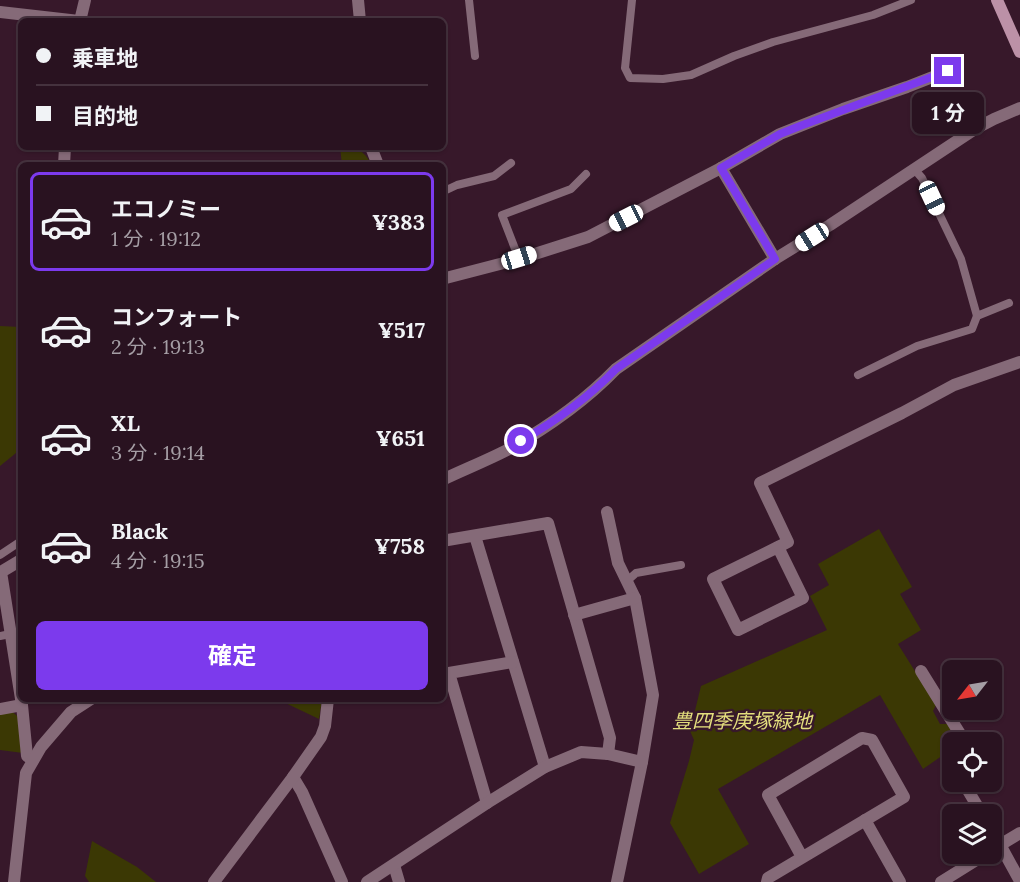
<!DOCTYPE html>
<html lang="ja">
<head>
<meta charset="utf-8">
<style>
  body { margin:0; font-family:Lora,"Noto Sans JP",serif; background:#35202d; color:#f1f3f6; height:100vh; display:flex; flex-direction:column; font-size:22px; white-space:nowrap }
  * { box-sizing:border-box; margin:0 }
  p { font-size:20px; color:#a59ea5 }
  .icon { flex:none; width:33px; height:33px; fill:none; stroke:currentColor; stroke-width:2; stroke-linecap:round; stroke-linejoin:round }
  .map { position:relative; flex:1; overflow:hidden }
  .sheet { position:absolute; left:18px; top:162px; width:428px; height:540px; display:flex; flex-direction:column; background:#291220; border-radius:9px; box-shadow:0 2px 4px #0004,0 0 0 2px #45323e }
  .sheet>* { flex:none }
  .top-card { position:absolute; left:18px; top:18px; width:428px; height:132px; border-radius:9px; box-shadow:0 2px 4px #0004,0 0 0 2px #45323e; display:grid; align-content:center; height:132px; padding:0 18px; background:#291220 }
  .needle { width:39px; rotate:239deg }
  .buttons { position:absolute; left:942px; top:660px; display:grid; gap:12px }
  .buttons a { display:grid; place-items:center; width:60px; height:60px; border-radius:9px; background:#291220; box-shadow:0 2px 4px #0004,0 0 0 2px #45323e; font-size:30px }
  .end { position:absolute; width:27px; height:27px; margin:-14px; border:8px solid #7c3aed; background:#fff; box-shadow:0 0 0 3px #fff }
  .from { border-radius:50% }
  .bubble { position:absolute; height:42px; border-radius:9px; background:#291220; box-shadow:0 2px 4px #0004,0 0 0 2px #45323e; font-size:20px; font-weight:700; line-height:42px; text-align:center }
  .car { position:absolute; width:18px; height:36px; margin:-18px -9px; border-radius:8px; box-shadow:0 0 4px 2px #0007; background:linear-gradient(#fff 24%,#345 0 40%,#fff 0 76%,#345 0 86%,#fff 0) }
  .top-card b { display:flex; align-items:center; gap:21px; height:57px; font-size:22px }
  .top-card b+b { border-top:2px solid #45323e }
  .top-card i { width:15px; height:15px; background:#f1f3f6 }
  ul { padding:10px 0 0; list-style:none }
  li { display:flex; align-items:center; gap:18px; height:99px; margin:0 12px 9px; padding:0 6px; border:3px solid transparent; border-radius:9px }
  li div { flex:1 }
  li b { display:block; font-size:22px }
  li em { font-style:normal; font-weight:700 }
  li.selected { border-color:#7c3aed }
  li>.icon { width:54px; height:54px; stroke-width:1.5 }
  .action { display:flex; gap:12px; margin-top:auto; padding:12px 18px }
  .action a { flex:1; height:69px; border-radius:9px; background:#7c3aed; color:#fff; font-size:24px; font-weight:700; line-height:69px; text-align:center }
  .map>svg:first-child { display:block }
  .green { fill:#3b3804 }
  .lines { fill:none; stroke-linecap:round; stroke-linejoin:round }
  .service { stroke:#856a78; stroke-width:8 }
  .minor { stroke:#856a78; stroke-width:12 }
  .secondary { stroke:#bc91a7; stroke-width:12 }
  .route { stroke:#7c3aed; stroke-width:8 }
  .labels { text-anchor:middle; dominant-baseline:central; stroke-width:5; stroke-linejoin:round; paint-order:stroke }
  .park-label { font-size:20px; font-style:italic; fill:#e3de7d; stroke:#37182a }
</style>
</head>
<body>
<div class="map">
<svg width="1020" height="882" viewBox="0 0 1020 882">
  <rect width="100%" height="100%" fill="#37182a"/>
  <!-- green -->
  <g class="green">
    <path d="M 340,147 C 358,147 363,150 372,165 L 342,165 Z"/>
    <path d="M 0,326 L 21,327 L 21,449 L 0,466 Z"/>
    <path d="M 879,529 L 912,587 L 900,594 L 921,630 L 898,644 L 936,705 L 933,711 L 940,724 L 947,724 L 952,732 L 949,751 L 923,769 L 880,695 L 718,789 L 749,844 L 699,874 L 670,823 L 689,761 L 694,740 L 690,731 L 701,686 L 827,630 L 810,596 L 829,585 L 818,564 Z"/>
    <path d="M 277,699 L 322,699 L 319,719 Z"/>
    <path d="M 11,711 L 20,718 L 23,753 L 0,750 L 0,713 Z"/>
    <path d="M 92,841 L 137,867 L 156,882 L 89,882 L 85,876 Z"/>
  </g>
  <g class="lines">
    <!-- service -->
    <g class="service">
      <path d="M 469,0 L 475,56"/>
      <path d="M 632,0 L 625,68 L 630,78 L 663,79 L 691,75 L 734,56 L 773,42 L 873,15 L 911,0"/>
      <path d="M 915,170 L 922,178 L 961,259 L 977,316 L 1009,303"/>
      <path d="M 442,192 L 457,185 L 494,176 L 511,163"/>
      <path d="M 519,259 L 502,215 L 571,189 L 586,174"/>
      <path d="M 858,375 L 917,346 L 972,329 L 977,316"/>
      <path d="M 0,555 L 21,541"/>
      <path d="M 627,581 L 636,573 L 681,565"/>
      <path d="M 0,636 L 10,634"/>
    </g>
    <!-- minor -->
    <g class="minor">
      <path d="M 358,0 L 360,21"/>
      <path d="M 0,12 L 79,21"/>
      <path d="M 80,21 L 85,0"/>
      <path d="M 371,147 L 378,165"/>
      <path d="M 64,165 L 65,147"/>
      <path d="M 721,168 L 775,259"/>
      <path d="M 442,279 L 519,259 L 588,237 L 721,168 L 780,134 L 843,109 L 907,87 L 948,71"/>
      <path d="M 442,480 C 465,469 488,460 509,449 C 548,427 585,401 616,369 L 775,259 L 830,225 L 975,129 L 994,119 L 1020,108"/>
      <path d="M 607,512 L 618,563 L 635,598 L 653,695 L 642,762 L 617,882"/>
      <path d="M 475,536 L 545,767"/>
      <path d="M 442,541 L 548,523 L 610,738 L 608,754"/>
      <path d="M 778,547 L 803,598 L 738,630 L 713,579 L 778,547 L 788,542 L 760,483 L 902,413 L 954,385 L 1020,362"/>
      <path d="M 21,560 L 1,572 L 22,705 L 27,756 L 33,760"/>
      <path d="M 574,615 L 635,598"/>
      <path d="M 921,671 L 965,742"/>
      <path d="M 0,709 L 22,705"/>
      <path d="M 952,753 L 948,756 L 952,764"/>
      <path d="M 293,777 L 302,792 L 342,882"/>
      <path d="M 963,782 L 982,814"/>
      <path d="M 487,803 L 449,673 L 513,662"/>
      <path d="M 865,820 L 900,882"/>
      <path d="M 992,830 L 1020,881"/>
      <path d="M 995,848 L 1020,833"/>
      <path d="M 394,865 L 399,882"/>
      <path d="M 14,882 L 26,773 L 41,747 L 71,712 L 91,699"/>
      <path d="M 214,882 L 293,777 L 321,737 L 325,726 L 328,699"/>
      <path d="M 367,882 L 487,803 L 545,767 L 581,752 L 608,754 L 642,762"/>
      <path d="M 767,882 L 768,878 L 904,797 L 872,740 L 862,738 L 768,795 L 802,857"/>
      <path d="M 941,882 L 986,854"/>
    </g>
    <!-- secondary -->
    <path class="secondary" d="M 997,0 L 1020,52"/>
  </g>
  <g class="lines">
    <!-- route -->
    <path class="route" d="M 521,441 C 556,421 588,398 616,369 L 775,259 L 721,168 L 780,134 L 800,126 L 948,71"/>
  </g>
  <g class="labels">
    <!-- park labels -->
    <g class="park-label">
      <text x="742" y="720">豊四季庚塚緑地</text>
    </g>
  </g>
</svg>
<div class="buttons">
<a><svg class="needle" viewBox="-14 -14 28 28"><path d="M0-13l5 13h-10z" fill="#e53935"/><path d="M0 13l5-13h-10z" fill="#a59ea5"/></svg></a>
<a><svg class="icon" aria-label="locate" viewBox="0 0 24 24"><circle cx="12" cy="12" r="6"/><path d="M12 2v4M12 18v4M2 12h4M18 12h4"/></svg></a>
<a><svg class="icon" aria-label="layers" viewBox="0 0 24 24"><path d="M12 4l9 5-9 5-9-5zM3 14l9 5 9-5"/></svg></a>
</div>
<i class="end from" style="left:521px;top:441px"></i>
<i class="end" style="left:948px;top:71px"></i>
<div class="bubble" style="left:912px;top:92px;width:72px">1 分</div>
<i class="car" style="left:932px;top:198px;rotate:155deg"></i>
<i class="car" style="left:626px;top:218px;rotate:243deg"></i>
<i class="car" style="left:812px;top:237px;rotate:238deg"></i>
<i class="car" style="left:519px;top:258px;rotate:73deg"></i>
<div class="top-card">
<b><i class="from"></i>乗車地</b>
<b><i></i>目的地</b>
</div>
<section class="sheet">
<ul>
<li class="selected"><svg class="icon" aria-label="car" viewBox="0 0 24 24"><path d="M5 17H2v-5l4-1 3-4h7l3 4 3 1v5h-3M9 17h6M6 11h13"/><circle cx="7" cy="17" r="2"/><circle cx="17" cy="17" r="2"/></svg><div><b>エコノミー</b><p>1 分 · 19:12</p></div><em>¥383</em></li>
<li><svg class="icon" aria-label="car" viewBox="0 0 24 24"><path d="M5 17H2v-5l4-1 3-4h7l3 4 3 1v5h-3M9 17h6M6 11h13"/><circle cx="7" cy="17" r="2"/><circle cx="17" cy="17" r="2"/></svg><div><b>コンフォート</b><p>2 分 · 19:13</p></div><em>¥517</em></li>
<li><svg class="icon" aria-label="car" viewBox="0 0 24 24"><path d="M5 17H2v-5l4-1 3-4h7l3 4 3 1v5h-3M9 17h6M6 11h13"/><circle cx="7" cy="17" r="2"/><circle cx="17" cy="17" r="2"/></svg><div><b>XL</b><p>3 分 · 19:14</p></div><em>¥651</em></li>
<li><svg class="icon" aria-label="car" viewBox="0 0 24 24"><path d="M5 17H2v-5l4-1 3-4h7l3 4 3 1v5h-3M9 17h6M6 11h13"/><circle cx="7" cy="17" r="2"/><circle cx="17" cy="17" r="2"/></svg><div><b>Black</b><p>4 分 · 19:15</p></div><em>¥758</em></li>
</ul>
<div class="action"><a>確定</a></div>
</section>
</div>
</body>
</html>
